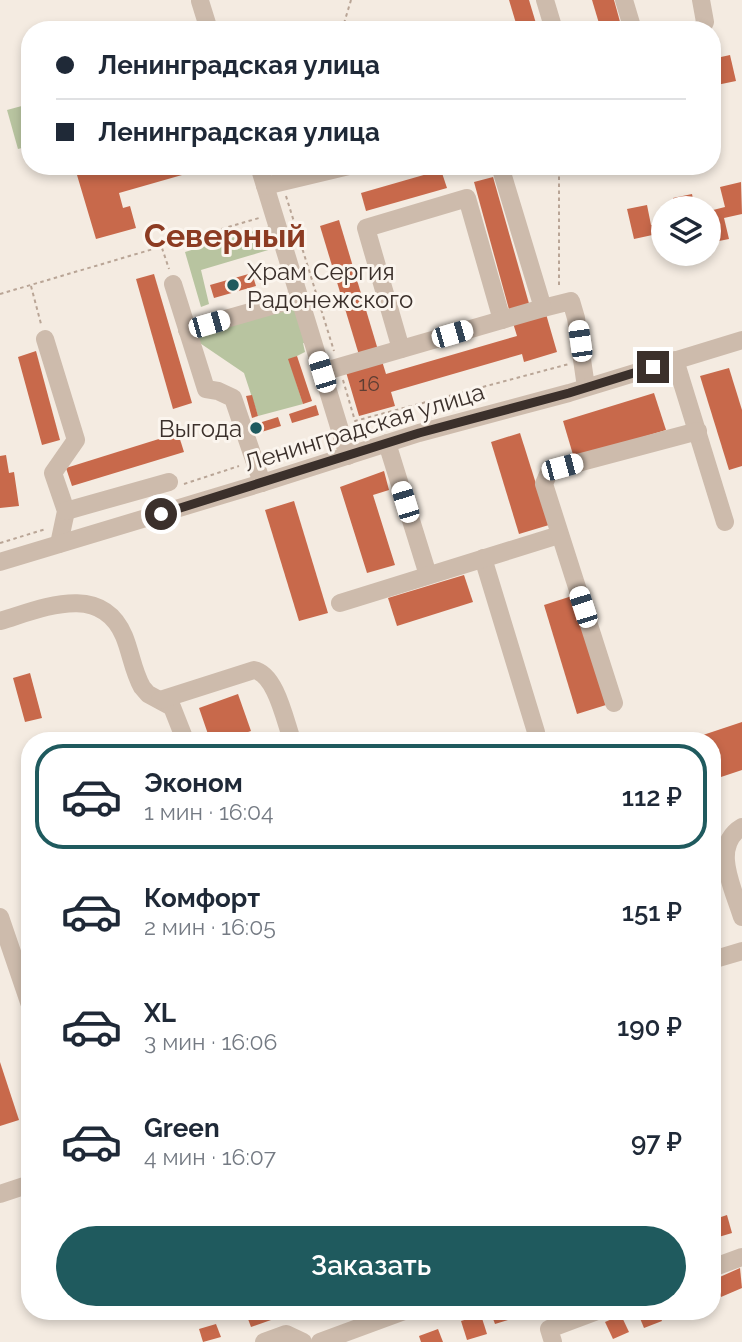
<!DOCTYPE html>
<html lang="ru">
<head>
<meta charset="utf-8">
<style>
  body { margin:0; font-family:Raleway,sans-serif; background:#f6f6f7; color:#1f2937; height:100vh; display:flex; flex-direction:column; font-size:26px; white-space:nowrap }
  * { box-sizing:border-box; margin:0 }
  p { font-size:23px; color:#747a83 }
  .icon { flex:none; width:38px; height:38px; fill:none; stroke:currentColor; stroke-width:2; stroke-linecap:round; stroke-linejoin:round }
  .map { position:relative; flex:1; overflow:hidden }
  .drawer { position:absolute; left:21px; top:732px; width:700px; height:588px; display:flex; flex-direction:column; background:#fff; border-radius:28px; box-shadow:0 4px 10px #0003 }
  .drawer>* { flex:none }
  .top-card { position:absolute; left:21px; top:21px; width:700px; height:154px; border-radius:28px; box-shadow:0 4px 10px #0003; display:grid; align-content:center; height:154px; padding:0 35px; background:#fff }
  .buttons { position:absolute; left:651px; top:196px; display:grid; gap:14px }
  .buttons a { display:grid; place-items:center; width:70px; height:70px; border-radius:50%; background:#fff; box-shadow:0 4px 10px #0003; font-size:35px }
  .end { position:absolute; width:32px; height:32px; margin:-16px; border:9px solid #3b302b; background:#fff; box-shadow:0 0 0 4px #fff }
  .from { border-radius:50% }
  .car { position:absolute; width:21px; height:42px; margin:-21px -10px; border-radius:9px; box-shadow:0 0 5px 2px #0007; background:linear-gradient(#fff 24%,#345 0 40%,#fff 0 76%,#345 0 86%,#fff 0) }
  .top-card b { display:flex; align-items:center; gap:24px; height:66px; font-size:26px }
  .top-card b+b { border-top:2px solid #e0e1e3 }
  .top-card i { width:18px; height:18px; background:#1f2937 }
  ul { padding:12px 0 0; list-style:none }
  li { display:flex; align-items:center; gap:21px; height:105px; margin:0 14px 10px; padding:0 21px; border:4px solid transparent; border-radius:28px }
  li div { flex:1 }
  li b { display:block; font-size:26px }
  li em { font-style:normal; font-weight:600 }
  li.selected { border-color:#1f5a5e }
  li>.icon { width:63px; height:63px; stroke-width:1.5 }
  .action { display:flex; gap:14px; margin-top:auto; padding:14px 35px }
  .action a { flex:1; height:80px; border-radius:42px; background:#1f5a5e; color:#fff; font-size:28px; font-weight:600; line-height:80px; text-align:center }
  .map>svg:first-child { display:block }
  .green { fill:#b8c4a0 }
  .building { fill:#c8694b }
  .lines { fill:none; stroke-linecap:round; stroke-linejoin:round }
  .path { stroke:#b9a596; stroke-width:2; stroke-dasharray:3.5 3.5; stroke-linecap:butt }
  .minor { stroke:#cdbbac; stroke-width:18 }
  .route { stroke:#3b302b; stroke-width:9 }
  .poi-dot { fill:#1f5a5e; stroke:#fbf5ee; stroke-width:2.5 }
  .labels { text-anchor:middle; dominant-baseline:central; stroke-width:6; stroke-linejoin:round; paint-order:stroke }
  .number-label { font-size:21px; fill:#5e3e33 }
  .poi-label { font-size:24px; fill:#3b302b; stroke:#fbf5ee; text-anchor:start }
  .street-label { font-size:24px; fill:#3b302b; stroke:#fbf5ee }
  .district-label { font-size:32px; font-weight:bold; fill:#8c3b22; stroke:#fbf5ee }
</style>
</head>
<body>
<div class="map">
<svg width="742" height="1342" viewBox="0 0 742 1342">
  <rect width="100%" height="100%" fill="#f4ebe1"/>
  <!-- green -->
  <g class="green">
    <path d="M 29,104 L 30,146 L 18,149 L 7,110 Z"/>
    <path d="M 270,226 L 275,248 L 201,270 L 209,304 L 201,307 L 185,252 Z"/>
    <path d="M 295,307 L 306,344 L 303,343 L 305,352 L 289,360 L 303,404 L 258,416 L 244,373 L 188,335 Z"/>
  </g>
  <!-- building -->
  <g class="building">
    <path d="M 509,0 L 529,0 L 538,30 L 518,30 Z"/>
    <path d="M 592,0 L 614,0 L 622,29 L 601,30 Z"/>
    <path d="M 730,55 L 736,81 L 712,86 L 712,59 Z"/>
    <path d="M 91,166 L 210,166 L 210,167 L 119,193 L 123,208 L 130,206 L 136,228 L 96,239 L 77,175 L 93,171 Z"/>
    <path d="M 441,170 L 447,188 L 366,211 L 361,193 Z"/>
    <path d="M 493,177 L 530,307 L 510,313 L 474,182 Z"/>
    <path d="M 741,182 L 742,214 L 724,218 L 729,239 L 709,243 L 709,211 L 725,207 L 720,187 Z"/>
    <path d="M 692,194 L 695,208 L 675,208 L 673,198 Z"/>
    <path d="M 647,205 L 651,225 L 663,222 L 663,255 L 657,234 L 634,239 L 627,209 Z"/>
    <path d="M 339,220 L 378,350 L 359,355 L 320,226 Z"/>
    <path d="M 252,273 L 256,286 L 214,298 L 210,285 Z"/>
    <path d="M 154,274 L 192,403 L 173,409 L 136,279 Z"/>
    <path d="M 546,314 L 557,352 L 524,362 L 522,354 L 391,392 L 395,406 L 359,416 L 346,372 L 382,361 L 386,374 L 517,336 L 513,323 Z"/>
    <path d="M 36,351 L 60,440 L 42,445 L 18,357 Z"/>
    <path d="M 297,356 L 312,401 L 303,404 L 288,359 Z"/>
    <path d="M 729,368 L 742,410 L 742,466 L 729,470 L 700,376 Z"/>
    <path d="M 654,393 L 666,430 L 574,458 L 563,421 Z"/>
    <path d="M 252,395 L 258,416 L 252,418 L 246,396 Z"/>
    <path d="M 316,405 L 319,415 L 292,423 L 289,414 Z"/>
    <path d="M 278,417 L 281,426 L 255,434 L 252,425 Z"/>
    <path d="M 178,433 L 184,452 L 72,486 L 66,468 Z"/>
    <path d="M 520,433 L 549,525 L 519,534 L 491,442 Z"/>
    <path d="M 6,455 L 9,473 L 14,472 L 19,506 L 0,508 L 0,456 Z"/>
    <path d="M 384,471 L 389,490 L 373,495 L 395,565 L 367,573 L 340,487 Z"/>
    <path d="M 294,501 L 328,613 L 299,621 L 265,510 Z"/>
    <path d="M 464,575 L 473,602 L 397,626 L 388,598 Z"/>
    <path d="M 572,596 L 606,705 L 577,714 L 544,605 Z"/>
    <path d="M 30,673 L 42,718 L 25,722 L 13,678 Z"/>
    <path d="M 238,694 L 251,731 L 225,740 L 210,740 L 199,708 Z"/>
    <path d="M 742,722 L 742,770 L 712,780 L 712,740 L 688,740 Z"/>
    <path d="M 0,1062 L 19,1120 L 0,1126 Z"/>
    <path d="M 727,1215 L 732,1233 L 712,1239 L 712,1220 Z"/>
    <path d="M 740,1268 L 742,1288 L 721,1297 L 713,1280 Z"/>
    <path d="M 245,1311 L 268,1311 L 271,1320 L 251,1327 Z"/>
    <path d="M 490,1311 L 505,1311 L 508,1320 L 495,1324 Z"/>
    <path d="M 637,1311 L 658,1311 L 662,1321 L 644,1328 Z"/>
    <path d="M 481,1315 L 487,1334 L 467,1340 L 461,1321 Z"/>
    <path d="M 621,1315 L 629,1332 L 613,1339 L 605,1322 Z"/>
    <path d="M 216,1324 L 221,1337 L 203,1342 L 199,1329 Z"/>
    <path d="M 438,1329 L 443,1342 L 421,1342 L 419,1336 Z"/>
  </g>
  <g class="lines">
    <!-- path -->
    <g class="path">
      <path d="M 342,30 L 351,0"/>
      <path d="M 365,168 L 371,166"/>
      <path d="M 286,196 L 334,351"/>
      <path d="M 162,248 L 169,269"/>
      <path d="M 559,285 L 559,166"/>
      <path d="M 31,286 L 41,324"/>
      <path d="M 0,294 L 259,218"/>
      <path d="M 343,380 L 355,421 L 569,364"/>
      <path d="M 184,484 L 239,466"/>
      <path d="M 0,543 L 46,529"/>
    </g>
    <!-- minor -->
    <g class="minor">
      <path d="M 545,0 L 554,30"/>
      <path d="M 624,0 L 633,30"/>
      <path d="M 701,0 L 705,22 L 701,30"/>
      <path d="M 200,1 L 209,30"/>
      <path d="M 259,166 L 348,456"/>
      <path d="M 500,166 L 543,308 L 571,301 L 576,318 L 586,387"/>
      <path d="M 265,186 L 349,166"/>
      <path d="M 173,284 L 206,389 L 218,391 L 233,398 L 262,483"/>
      <path d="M 187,330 L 299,298"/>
      <path d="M 45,339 L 76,440 L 53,473 L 66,511 L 59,544"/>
      <path d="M 401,349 L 366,228 L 467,198 L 502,320"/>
      <path d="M 675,360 L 725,522"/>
      <path d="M 322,372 L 543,308"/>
      <path d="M 387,443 L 428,575"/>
      <path d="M 66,511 L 169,482"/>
      <path d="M 483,558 L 536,732"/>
      <path d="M 0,562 L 262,483 L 419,433 L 569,393 L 742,340"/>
      <path d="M 340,603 L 559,535"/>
      <path d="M 0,621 C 41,609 101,581 124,636 C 131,653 133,671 142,687 L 148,694 L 172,707 L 185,740"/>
      <path d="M 160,700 L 254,670 C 276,674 285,721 292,740"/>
      <path d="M 614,703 L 544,484 L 549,472 L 555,469 L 698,431"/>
      <path d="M 742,827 C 710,846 734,890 742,917"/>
      <path d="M 0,917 L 30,1005"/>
      <path d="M 712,960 L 742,951"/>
      <path d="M 0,1194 L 30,1184"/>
      <path d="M 712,1268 L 742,1257"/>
      <path d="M 264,1342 L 286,1334 L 303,1342"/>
      <path d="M 320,1342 L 404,1311"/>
      <path d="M 553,1342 L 549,1329 L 597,1311"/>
    </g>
  </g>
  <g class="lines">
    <!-- route -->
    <path class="route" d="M 161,514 L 419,433 L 569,393 L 653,367"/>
  </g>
  <!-- markers -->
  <g class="poi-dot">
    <circle cx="233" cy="285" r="7"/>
    <circle cx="256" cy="428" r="7"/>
  </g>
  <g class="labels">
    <!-- number labels -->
    <g class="number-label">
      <text x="369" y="383">16</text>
    </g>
    <!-- poi labels -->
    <g class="poi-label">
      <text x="247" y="271">Храм Сергия<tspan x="247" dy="28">Радонежского</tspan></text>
      <text x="242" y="428" text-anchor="end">Выгода</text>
    </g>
    <!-- street labels -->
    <g class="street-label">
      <text transform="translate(364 427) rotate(-17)">Ленинградская улица</text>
    </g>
    <!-- district labels -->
    <g class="district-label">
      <text x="225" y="235">Северный</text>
    </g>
  </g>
</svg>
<div class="buttons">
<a><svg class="icon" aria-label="layers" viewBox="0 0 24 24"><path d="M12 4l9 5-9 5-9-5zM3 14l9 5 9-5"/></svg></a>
</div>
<i class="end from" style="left:161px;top:514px"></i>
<i class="end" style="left:653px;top:367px"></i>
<i class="car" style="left:209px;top:324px;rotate:74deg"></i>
<i class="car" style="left:452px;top:334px;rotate:74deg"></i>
<i class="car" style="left:580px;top:341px;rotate:352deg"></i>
<i class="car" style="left:322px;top:372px;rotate:343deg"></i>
<i class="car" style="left:562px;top:467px;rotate:75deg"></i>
<i class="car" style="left:405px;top:502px;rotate:343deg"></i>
<i class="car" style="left:583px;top:607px;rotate:342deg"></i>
<div class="top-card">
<b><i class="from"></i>Ленинградская улица</b>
<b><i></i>Ленинградская улица</b>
</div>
<section class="drawer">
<ul>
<li class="selected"><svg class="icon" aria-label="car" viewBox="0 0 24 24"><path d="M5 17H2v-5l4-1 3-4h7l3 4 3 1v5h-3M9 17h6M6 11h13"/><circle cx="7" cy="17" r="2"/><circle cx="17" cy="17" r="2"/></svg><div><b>Эконом</b><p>1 мин · 16:04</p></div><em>112 ₽</em></li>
<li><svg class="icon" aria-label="car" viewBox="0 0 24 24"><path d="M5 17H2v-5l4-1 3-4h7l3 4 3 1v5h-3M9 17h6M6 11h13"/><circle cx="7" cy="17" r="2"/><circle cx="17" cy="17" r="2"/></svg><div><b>Комфорт</b><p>2 мин · 16:05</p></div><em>151 ₽</em></li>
<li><svg class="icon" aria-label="car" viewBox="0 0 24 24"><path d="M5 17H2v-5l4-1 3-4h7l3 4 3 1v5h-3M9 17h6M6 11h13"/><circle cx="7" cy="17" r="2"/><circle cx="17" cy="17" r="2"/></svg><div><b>XL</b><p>3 мин · 16:06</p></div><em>190 ₽</em></li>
<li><svg class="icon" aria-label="car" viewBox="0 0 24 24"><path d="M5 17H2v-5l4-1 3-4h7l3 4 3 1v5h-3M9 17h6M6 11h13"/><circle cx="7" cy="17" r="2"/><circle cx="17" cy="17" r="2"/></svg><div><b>Green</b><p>4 мин · 16:07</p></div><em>97 ₽</em></li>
</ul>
<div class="action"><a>Заказать</a></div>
</section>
</div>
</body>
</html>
